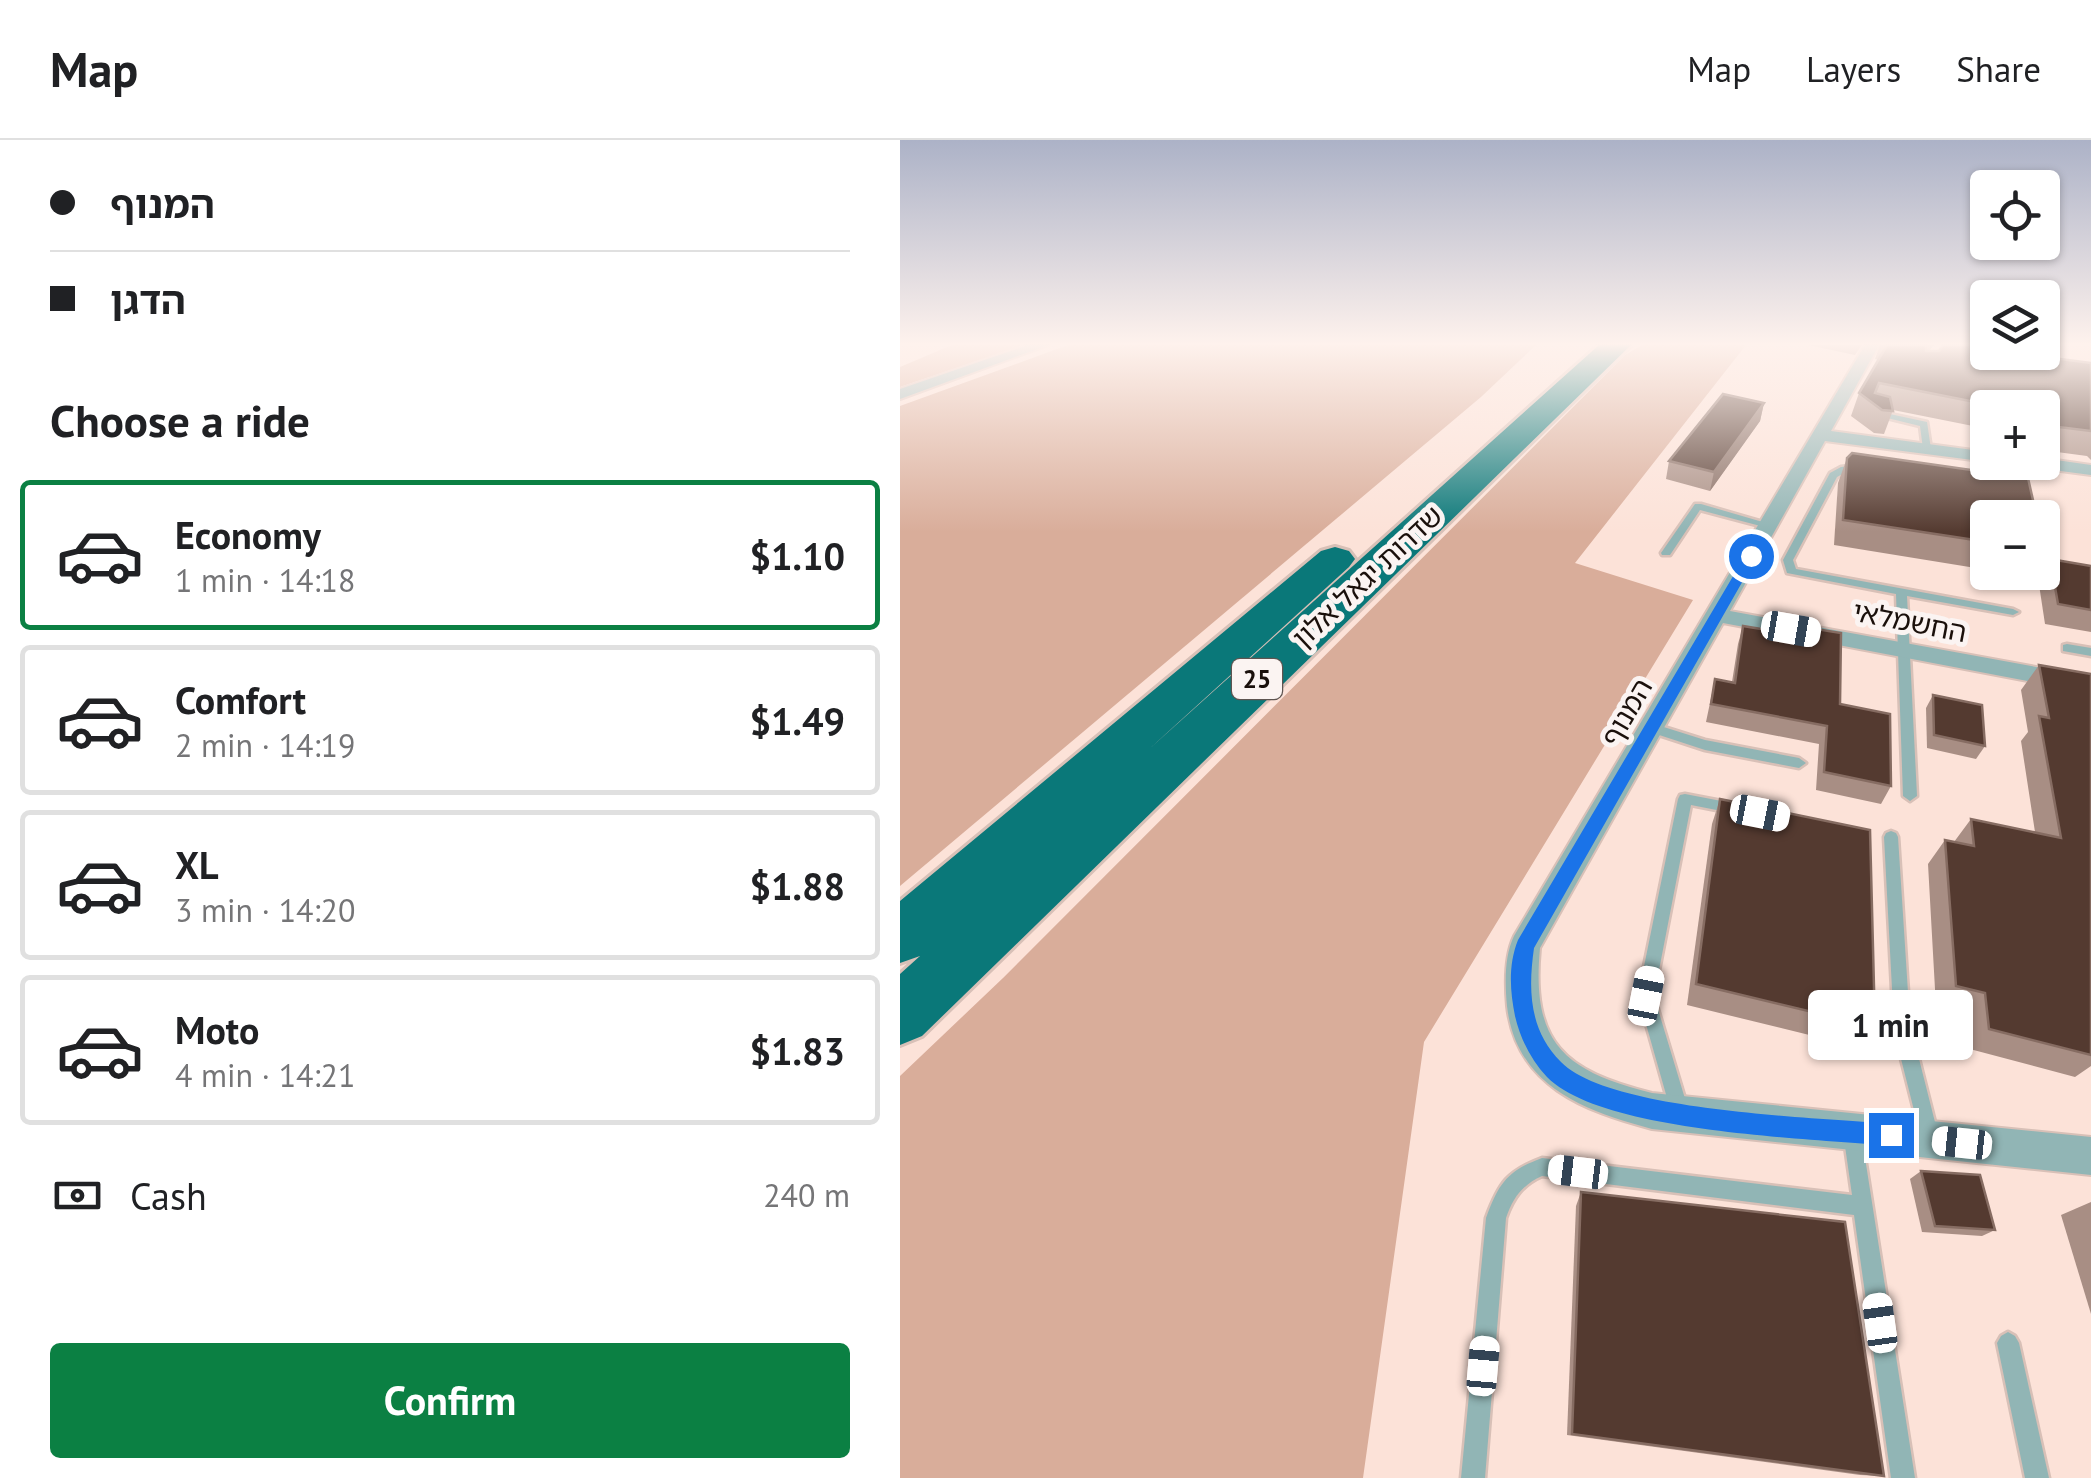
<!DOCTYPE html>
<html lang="en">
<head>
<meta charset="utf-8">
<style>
  body { margin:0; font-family:"PT Sans","Noto Sans Hebrew",sans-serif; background:#f2f2f2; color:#202124; height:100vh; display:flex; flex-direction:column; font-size:38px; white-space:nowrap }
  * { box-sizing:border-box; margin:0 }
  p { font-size:32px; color:#757577 }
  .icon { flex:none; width:55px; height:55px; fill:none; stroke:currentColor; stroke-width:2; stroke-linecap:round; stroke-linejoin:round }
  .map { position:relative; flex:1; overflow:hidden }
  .panel { display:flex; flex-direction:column; background:#fff; width:900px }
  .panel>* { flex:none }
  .top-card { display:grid; align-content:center; height:220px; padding:0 50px; background:#fff }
  .tools { position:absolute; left:1070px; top:30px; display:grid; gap:20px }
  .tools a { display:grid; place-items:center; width:90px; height:90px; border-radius:10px; background:#fff; box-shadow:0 2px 8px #0004; font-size:50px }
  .end { position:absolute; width:45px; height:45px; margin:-22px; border:12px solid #1a73e8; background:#fff; box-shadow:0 0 0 5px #fff }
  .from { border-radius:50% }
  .bubble { position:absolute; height:70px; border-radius:10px; background:#fff; box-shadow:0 2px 8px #0004; font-size:32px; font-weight:800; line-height:70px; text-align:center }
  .car { position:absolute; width:30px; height:60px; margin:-30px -15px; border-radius:12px; box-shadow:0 0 8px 2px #0007; background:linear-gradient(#fff 24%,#345 0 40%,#fff 0 76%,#345 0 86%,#fff 0) }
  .top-card b { display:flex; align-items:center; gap:35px; height:95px; font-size:38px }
  .top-card b+b { border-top:2px solid #e0e0e0 }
  .top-card i { width:25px; height:25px; background:#202124 }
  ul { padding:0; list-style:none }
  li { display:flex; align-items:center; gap:30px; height:150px; margin:0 20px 15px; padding:0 30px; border:5px solid #e0e0e0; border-radius:10px }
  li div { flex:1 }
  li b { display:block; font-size:38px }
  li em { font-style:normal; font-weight:800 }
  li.on { border-color:#0b8043 }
  li>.icon { width:90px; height:90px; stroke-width:1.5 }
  h2 { padding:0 50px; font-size:45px; line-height:120px }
  .pay { display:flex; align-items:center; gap:25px; height:110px; padding:0 50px; font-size:38px }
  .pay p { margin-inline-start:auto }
  .primary-button { display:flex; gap:20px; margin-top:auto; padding:20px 50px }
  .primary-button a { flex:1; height:115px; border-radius:10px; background:#0b8043; color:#fff; font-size:40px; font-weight:800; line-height:115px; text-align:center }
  header { display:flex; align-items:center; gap:60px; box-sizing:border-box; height:140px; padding:0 50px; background:#fff; border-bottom:2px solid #e0e0e0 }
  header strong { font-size:48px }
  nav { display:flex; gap:55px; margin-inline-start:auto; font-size:35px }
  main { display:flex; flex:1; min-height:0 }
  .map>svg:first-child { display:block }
  .green { fill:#d9ad9a }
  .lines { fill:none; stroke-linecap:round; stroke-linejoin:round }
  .lane-casing { stroke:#d8c0b7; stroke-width:5 }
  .street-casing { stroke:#d8c0b7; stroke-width:4 }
  .highway-casing { stroke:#d8c0b7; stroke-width:6 }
  .lane { fill:#91b5b5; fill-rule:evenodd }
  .street { fill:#91b5b5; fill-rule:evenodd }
  .highway { fill:#0a7879; fill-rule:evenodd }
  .wall { fill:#a88e84 }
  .shaded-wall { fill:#866c62 }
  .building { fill:#543a30; stroke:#866c62; stroke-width:2.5 }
  .route { fill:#1a73e8 }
  .labels { text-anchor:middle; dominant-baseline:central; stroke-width:10; stroke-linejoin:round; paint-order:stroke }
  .shield { fill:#fbf4f2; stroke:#5e5450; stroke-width:2.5 }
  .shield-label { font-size:25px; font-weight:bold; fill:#1a100b }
  .street-label { font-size:28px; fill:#1a100b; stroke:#fbf4f2 }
</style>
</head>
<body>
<header>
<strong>Map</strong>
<nav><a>Map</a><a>Layers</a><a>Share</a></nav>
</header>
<main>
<section class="panel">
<div class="top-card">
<b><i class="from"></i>המנוף</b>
<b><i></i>הדגן</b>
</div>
<h2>Choose a ride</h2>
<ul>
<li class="on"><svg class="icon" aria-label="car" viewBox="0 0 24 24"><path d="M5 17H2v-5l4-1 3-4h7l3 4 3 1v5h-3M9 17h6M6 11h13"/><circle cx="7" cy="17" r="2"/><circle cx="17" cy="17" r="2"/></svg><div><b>Economy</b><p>1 min · 14:18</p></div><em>$1.10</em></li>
<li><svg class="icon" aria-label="car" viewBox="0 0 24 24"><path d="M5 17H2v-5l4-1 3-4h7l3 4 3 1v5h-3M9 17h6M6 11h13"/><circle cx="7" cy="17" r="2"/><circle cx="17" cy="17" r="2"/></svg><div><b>Comfort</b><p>2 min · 14:19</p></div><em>$1.49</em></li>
<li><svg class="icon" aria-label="car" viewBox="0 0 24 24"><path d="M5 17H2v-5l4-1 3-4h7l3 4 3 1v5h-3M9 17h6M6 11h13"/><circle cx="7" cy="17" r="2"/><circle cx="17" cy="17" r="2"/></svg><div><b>XL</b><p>3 min · 14:20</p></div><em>$1.88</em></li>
<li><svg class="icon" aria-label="car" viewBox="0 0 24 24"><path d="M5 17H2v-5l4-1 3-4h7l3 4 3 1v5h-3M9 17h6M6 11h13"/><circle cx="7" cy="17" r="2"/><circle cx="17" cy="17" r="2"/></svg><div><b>Moto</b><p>4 min · 14:21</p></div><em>$1.83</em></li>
</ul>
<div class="pay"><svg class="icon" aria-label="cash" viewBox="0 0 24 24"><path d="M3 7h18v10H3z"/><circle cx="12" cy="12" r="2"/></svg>Cash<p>240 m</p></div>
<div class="primary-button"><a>Confirm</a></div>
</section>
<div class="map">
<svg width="1191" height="1338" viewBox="0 0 1191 1338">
  <rect width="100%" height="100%" fill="#fce2d8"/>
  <!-- green -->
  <g class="green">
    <path d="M 52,205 L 125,205 L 0,247 L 0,227 Z"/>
    <path d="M 168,205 L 636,205 L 581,257 L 0,746 L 0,266 Z"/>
    <path d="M 742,205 L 846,205 L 675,423 L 793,460 L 524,902 L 463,1338 L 0,1338 L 0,936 L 103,838 L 725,215 Z"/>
  </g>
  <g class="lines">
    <!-- lane casing -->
    <g class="lane-casing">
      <g id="lane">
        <path d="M 971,270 L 1027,282 L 1031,309 L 1027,312 L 1023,309 L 1020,286 L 971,274 Z"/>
        <path d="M 959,325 L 964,328 L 962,330 L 946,332 L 937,337 L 893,420 L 896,429 L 1113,469 L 1119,472 L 1113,475 L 1007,456 L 1017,656 L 1010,661 L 1003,656 L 996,454 L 887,433 L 883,420 L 930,333 L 941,327 Z"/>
        <path d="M 795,364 L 801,364 L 873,385 L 868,388 L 800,370 L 770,415 L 762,415 L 761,413 Z"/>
        <path d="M 1167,504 L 1191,508 L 1191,516 L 1163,511 L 1163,505 Z"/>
        <path d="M 751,583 L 805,600 L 899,618 L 906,623 L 899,628 L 805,610 L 747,591 L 745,588 L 747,585 Z"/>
        <path d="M 785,654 L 837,664 L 842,665 L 844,669 L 842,673 L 837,674 L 791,665 L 754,856 L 789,972 L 786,978 L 780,981 L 774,978 L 771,972 L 738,856 L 778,659 L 780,655 Z"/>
        <path d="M 991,691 L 996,693 L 998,697 L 1009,868 L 1016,907 L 1039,998 L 1036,1004 L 1030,1007 L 1024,1004 L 1021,998 L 998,907 L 993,868 L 984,697 L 986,693 Z"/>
        <path d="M 952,983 L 958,986 L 961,992 L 1015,1338 L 991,1338 L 954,1075 L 642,1036 C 622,1045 613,1058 606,1078 L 585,1338 L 561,1338 L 586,1078 C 599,1043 607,1031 642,1018 L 952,1055 L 943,992 L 946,986 Z"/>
        <path d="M 1108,1192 L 1115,1196 L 1119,1203 L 1149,1338 L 1125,1338 L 1097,1203 L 1101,1196 Z"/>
      </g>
    </g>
    <!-- street casing -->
    <g class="street-casing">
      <g id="street">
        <path d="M 128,205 L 148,205 L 0,259 L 0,249 Z"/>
        <path d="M 965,205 L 979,205 L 931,291 L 1088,312 L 1088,322 L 925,301 L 830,471 L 1191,537 L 1191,553 L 823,483 L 640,808 C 631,903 664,931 752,953 L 1191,997 L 1191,1035 L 752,989 C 684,971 616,946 607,866 C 605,844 604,817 614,796 Z"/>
        <path d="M 1142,318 L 1191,325 L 1191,335 L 1130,327 L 1121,322 L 1142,322 Z"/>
      </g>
    </g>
    <!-- highway casing -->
    <g class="highway-casing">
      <path id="highway" d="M 699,205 L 731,205 L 22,896 L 0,905 L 0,834 L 20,816 L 0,823 L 0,761 L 421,411 L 435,407 L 449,411 L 455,419 L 449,427 L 247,611 Z"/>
    </g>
    <!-- lane -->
    <use href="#lane" class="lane"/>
    <!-- street -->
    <use href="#street" class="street"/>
    <!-- highway -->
    <use href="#highway" class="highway"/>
  </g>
  <!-- wall -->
  <g class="wall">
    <path d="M 908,205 L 962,205 L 955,215 Z"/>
    <path d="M 980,205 L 1034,205 L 1029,211 L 1107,214 L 1191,223 L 1191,320 L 1187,316 L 1142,310 L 1142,268 L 1088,268 L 1088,289 L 993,270 L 984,294 L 974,293 L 951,276 L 959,253 L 979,220 L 975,219 Z"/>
    <path d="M 864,263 L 860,281 L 810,351 L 766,339 L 769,321 Z"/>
    <path d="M 947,318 L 1088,378 L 1088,430 L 934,405 L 938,343 Z"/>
    <path d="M 1150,419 L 1191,426 L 1191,492 L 1145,484 L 1138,438 Z"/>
    <path d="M 1104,432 L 1131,432 L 1129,437 Z"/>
    <path d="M 879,483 L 940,564 L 991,646 L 981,664 L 916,650 L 919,604 L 806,582 L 815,539 L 832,542 L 838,504 L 843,486 L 876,492 Z"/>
    <path d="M 1139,525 L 1191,534 L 1191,926 L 1175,937 L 1066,908 L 1064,874 L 1036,867 L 1028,724 L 1045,700 L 1054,702 L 1071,679 L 1135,692 L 1121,601 L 1128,592 L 1121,550 Z"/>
    <path d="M 1033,555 L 1085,606 L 1076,619 L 1027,608 L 1026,568 Z"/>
    <path d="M 820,659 L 975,887 L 958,907 L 787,865 L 812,684 Z"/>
    <path d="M 1021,1031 L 1095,1090 L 1082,1096 L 1022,1092 L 1010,1039 Z"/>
    <path d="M 681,1052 L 984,1336 L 960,1335 L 667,1295 L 676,1066 Z"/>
    <path d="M 1191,1062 L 1191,1174 L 1161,1075 Z"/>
  </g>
  <!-- shaded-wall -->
  <path class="shaded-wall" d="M 864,263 L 860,281 L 810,351 L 814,332 Z"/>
  <!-- building -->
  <g class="building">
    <path d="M 987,205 L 1026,205 L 1026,211 L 1039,211 L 1043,205 L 1088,205 L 1088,212 L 1107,212 L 1191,223 L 1191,291 L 1142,285 L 1142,268 L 1105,268 L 979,243 L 975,253 L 990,257 L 993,271 L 982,270 L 959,253 Z"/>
    <path d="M 823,254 L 864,263 L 814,332 L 769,321 Z"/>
    <path d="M 952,313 L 1128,338 L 1137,378 L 1088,378 L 1088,402 L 943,380 L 947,318 Z"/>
    <path d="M 1150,419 L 1191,426 L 1191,470 L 1158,464 Z"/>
    <path d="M 879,483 L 941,493 L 940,564 L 990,574 L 991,646 L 924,632 L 927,586 L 811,564 L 815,539 L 835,543 L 843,486 L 879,492 Z"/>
    <path d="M 1139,525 L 1191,534 L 1191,915 L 1089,889 L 1085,853 L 1056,846 L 1045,700 L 1074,706 L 1071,679 L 1161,698 L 1139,576 L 1149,578 Z"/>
    <path d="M 1033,555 L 1082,565 L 1085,606 L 1034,595 Z"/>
    <path d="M 820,659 L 970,690 L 975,887 L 796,844 Z"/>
    <path d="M 1021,1031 L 1080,1035 L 1095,1090 L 1035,1086 Z"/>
    <path d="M 681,1052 L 945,1082 L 984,1336 L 672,1294 Z"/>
  </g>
  <!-- sky -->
  <linearGradient id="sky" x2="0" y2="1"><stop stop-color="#acb2c7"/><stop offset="0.52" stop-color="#fef2ed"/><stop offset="1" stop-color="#fef2ed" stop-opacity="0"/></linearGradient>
  <rect width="1191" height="392" fill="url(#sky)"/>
  <!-- route -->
  <path class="route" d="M 851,412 L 857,416 L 634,808 C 628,850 629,890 661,922 C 710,972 917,977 991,984 L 998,988 L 1002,995 L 998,1003 L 991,1006 C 910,998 702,993 647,937 C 631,920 620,898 615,876 C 610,851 608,825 618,800 L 845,416 Z"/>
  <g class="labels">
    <!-- shield labels -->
    <rect class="shield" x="332" y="519" width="50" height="40" rx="8"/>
    <g class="shield-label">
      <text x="357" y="539">25</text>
    </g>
    <!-- street labels -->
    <g class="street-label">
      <text transform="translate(467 436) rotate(-43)">שדרות יגאל אלון</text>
      <text transform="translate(1010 481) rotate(11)">החשמלאי</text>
      <text transform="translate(726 572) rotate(-60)">המנוף</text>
    </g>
  </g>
</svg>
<div class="tools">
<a><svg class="icon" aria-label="locate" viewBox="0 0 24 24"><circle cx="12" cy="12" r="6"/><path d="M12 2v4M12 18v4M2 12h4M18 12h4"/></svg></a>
<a><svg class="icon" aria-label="layers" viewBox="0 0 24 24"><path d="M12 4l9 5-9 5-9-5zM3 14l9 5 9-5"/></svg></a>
<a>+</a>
<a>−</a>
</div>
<i class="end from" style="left:851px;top:416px"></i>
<i class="end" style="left:991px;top:995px"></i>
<div class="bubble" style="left:908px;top:850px;width:165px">1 min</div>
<i class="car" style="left:891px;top:489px;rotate:100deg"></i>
<i class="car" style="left:860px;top:673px;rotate:101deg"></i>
<i class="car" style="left:746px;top:856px;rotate:11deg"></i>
<i class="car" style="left:1062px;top:1003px;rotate:276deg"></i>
<i class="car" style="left:678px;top:1032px;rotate:277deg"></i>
<i class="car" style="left:980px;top:1183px;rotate:352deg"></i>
<i class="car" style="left:583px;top:1226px;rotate:5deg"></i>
</div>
</main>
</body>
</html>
